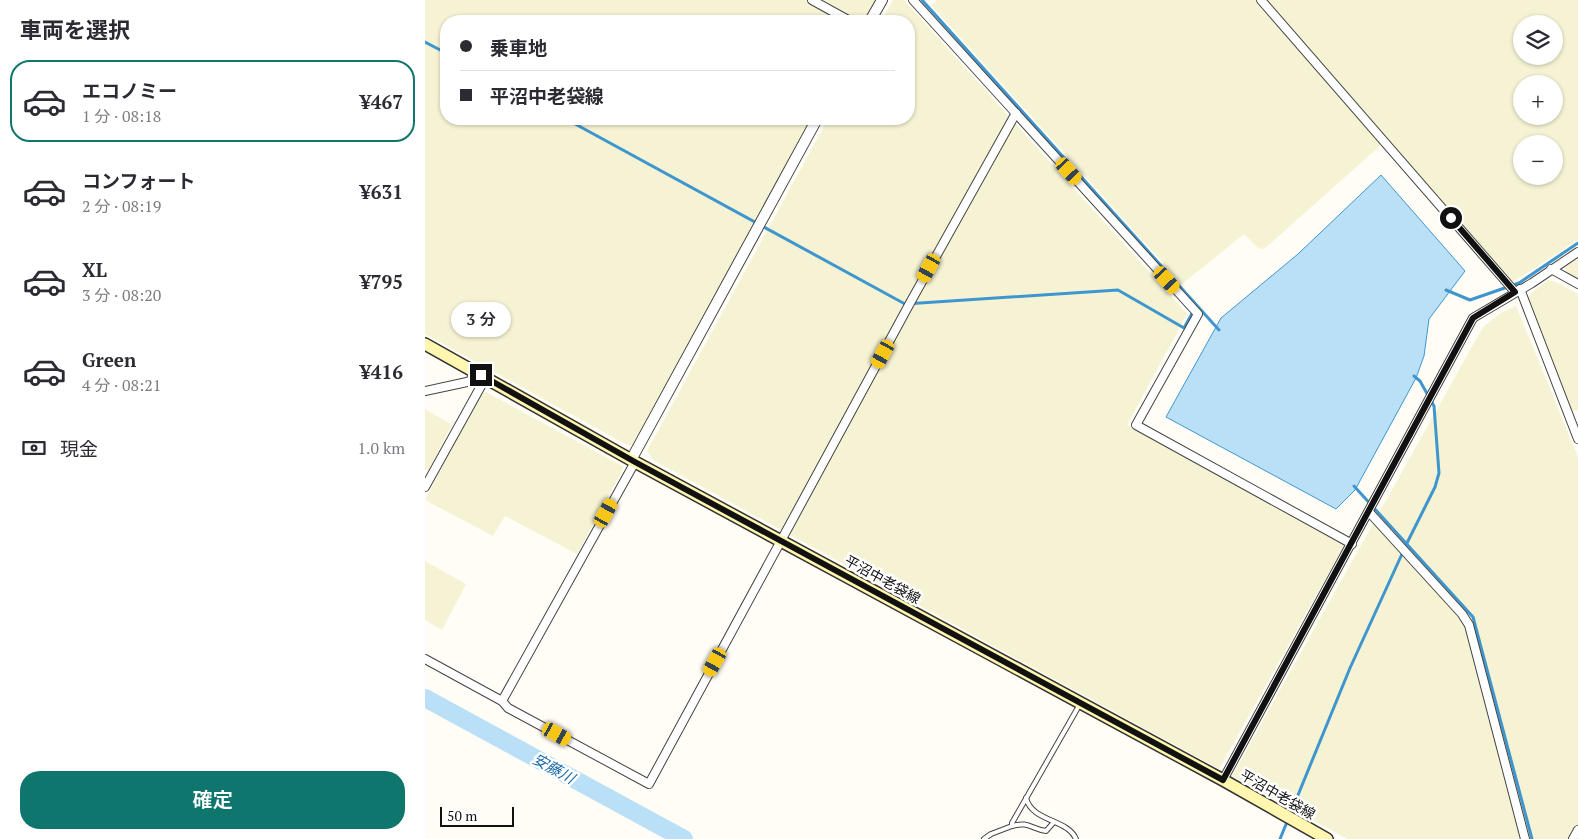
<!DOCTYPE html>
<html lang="ja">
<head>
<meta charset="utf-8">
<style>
  body { margin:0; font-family:"PT Serif","Noto Sans JP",serif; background:#f7f7f7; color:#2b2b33; height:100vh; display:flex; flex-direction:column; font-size:19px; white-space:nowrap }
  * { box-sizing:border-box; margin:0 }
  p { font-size:16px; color:#7c7c81 }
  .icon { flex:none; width:28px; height:28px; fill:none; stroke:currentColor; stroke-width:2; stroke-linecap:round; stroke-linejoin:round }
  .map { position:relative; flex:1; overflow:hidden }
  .sheet { display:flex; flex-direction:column; background:#fff; width:425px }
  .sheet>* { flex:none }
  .top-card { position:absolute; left:15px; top:15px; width:475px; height:110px; border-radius:20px; box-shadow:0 1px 4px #0004; display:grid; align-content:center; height:110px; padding:0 20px; background:#fff }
  .buttons { position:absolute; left:1088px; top:15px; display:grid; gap:10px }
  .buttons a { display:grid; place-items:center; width:50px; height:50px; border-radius:50%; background:#fff; box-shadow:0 1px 4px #0004; font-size:25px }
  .scale { position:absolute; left:15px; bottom:12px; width:74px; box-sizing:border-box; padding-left:5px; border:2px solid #111; border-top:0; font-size:14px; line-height:18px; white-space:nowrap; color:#111; -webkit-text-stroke:4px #fff; paint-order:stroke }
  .end { position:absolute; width:22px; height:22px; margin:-11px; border:6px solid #111; background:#fff; box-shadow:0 0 0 2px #fff }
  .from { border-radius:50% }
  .bubble { position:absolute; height:35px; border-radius:18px; background:#fff; box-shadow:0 1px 4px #0004; font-size:16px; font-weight:600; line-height:35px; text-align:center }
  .car { position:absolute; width:15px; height:30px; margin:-15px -8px; border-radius:6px; box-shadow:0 0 4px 1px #0007; background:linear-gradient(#f5c518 24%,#345 0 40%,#f5c518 0 76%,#345 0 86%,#f5c518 0) }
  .top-card b { display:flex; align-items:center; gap:18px; height:48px; font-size:19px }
  .top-card b+b { border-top:1px solid #e1e1e2 }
  .top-card i { width:12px; height:12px; background:#2b2b33 }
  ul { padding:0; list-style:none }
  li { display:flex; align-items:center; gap:15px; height:82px; margin:0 10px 8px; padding:0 10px; border:2px solid transparent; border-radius:20px }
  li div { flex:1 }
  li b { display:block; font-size:19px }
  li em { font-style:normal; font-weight:600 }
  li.current { border-color:#0f766e }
  li>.icon { width:45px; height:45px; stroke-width:1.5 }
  h2 { padding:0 20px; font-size:22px; line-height:60px }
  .pay { display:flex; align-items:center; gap:12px; height:55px; padding:0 20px; font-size:19px }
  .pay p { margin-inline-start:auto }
  .primary-button { display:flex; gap:10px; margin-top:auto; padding:10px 20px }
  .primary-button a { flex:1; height:58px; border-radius:20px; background:#0f766e; color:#fff; font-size:20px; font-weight:600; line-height:58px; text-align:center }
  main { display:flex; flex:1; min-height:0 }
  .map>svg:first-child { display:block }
  .farmland { fill:#f6f3d4; fill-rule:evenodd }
  .water { fill:#b9e0f7; stroke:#3f96cf }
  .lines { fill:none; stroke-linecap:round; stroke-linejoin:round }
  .stream { stroke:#3f96cf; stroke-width:3 }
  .river { stroke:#b9e0f7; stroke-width:18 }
  .service-casing { stroke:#444; stroke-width:6 }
  .minor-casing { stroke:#444; stroke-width:10 }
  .tertiary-casing { stroke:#444; stroke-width:12 }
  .secondary-casing { stroke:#333; stroke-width:14 }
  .service { stroke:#fff; stroke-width:4 }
  .minor { stroke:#fff; stroke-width:8 }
  .tertiary { stroke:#fff; stroke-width:10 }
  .secondary { stroke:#fff6b0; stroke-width:11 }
  .route { stroke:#111; stroke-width:6 }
  .labels { text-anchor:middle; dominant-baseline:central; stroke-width:5; stroke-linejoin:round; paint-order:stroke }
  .street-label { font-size:14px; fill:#111; stroke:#fff }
  .water-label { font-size:15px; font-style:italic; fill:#1768a6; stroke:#fff }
</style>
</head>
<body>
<main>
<section class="sheet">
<h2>車両を選択</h2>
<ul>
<li class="current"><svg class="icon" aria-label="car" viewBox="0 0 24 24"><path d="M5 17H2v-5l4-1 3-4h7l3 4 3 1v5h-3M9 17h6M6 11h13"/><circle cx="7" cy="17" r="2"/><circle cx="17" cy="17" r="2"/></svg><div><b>エコノミー</b><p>1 分 · 08:18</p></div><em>¥467</em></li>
<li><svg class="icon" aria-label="car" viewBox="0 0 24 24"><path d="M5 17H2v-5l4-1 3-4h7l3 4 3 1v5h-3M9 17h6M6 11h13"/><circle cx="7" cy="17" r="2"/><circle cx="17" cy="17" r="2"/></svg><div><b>コンフォート</b><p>2 分 · 08:19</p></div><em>¥631</em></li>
<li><svg class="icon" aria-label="car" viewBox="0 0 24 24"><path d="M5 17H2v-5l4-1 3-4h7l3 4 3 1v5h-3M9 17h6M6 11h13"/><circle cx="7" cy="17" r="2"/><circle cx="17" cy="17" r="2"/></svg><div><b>XL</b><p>3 分 · 08:20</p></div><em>¥795</em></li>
<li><svg class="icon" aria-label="car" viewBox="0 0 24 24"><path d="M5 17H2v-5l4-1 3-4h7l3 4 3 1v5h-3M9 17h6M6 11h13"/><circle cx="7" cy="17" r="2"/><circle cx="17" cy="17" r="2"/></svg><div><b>Green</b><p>4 分 · 08:21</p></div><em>¥416</em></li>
</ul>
<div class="pay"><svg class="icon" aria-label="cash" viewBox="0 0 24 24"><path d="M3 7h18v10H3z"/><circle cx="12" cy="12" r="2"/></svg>現金<p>1.0 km</p></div>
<div class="primary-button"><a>確定</a></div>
</section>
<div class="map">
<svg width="1153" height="839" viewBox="0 0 1153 839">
  <rect width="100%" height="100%" fill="#fffdf5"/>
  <!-- farmland -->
  <g class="farmland">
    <path d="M 0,0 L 451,0 L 440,21 L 21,21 L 21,119 L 386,119 L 208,446 L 202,445 L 0,334 Z"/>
    <path d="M 468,0 L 479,0 L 762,314 L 702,425 L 920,544 L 794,769 L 228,460 L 222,451 L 403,119 L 484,119 L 484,21 L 456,21 Z"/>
    <path d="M 512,0 L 830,0 L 956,145 L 839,249 L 833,248 L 819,234 L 757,284 L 506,5 Z"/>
    <path d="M 840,0 L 1153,0 L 1153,240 L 1088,282 ZM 1096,24 L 1129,24 L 1129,56 L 1096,56 ZM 1096,84 L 1129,84 L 1129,116 L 1096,116 ZM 1096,144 L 1129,144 L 1129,176 L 1096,176 Z"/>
    <path d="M 1153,259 L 1153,280 L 1141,273 L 1141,266 Z"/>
    <path d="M 1123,280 L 1131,282 L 1153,294 L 1153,410 L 1145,412 L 1103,302 L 1104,295 Z"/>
    <path d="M 1091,306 L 1153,457 L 1153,839 L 922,839 L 807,776 L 1058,327 L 1076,313 Z"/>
    <path d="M 61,392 L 199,467 L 152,554 L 80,516 L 68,536 L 0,500 L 49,405 L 55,395 Z"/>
    <path d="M 0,409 L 27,425 L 3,471 L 0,469 Z"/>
    <path d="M 0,561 L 41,584 L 17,630 L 0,620 Z"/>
  </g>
  <!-- water -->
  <path class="water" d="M 956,175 L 1040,271 L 1004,319 L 999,356 L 991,378 L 930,490 L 911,509 L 741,417 L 796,318 L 873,254 Z"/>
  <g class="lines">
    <!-- stream -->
    <g class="stream">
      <path d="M 497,0 L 794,330"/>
      <path d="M 0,42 L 21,53"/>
      <path d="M 141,119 L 480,304 L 693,290 L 759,328 L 769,310"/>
      <path d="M 1021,290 L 1045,300 L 1094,283 L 1153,243"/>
      <path d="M 929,486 L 1048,617 L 1107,839"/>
      <path d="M 855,839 L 925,668 L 982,543 L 1010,487 L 1014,473 L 1009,406 L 995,381 L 989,376"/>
    </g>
    <!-- river -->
    <path class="river" d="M 0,698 L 259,839"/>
    <!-- service casing -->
    <g class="service-casing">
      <g id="service">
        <path d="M 601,798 C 607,822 643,819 651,839"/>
        <path d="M 587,826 C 604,821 606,829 621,831 L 629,822"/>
        <path d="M 559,839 L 566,834 L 587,826 L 587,823 L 655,704"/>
      </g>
    </g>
    <!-- minor casing -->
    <g class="minor-casing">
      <g id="minor">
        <path d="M 387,0 L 425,21"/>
        <path d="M 488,0 L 773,314 L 711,425 L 927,544"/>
        <path d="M 836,0 L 1090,292"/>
        <path d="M 1126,269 L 1153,284"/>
        <path d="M 1095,289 L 1153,439"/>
        <path d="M 0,391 L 42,382 L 56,375"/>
        <path d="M 0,487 L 61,377"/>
        <path d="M 944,512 L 1037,614 L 1044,625 L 1100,839"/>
        <path d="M 0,659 L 77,701 L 83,708 L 224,784 L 485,303 L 591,113"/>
        <path d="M 77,701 L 210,462"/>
        <path d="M 798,780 L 1048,318 L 1107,283 L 1153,252"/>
        <path d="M 1148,839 L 1153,830"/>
      </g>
    </g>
    <!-- tertiary casing -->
    <g class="tertiary-casing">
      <g id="tertiary">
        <path d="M 445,21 L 457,0"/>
        <path d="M 206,460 L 392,119"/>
      </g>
    </g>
    <!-- secondary casing -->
    <g class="secondary-casing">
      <path id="secondary" d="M 0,344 L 210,462 L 798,780 L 902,839"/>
    </g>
    <!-- service -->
    <use href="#service" class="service"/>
    <!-- minor -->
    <use href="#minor" class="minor"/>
    <!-- tertiary -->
    <use href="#tertiary" class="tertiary"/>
    <!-- secondary -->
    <use href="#secondary" class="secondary"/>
  </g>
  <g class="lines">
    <!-- route -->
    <path class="route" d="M 56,375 L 210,462 L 798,780 L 1048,318 L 1090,292 L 1026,218"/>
  </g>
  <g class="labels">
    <!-- street labels -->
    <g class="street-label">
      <text transform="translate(458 579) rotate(29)">平沼中老袋線</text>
      <text transform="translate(853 794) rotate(30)">平沼中老袋線</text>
    </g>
    <!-- water labels -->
    <g class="water-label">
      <text transform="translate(129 768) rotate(29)">安藤川</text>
    </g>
  </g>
</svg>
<div class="buttons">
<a><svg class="icon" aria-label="layers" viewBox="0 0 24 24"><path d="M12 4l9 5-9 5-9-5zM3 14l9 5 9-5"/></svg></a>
<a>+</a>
<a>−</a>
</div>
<div class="scale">50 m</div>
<i class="end from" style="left:1026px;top:218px"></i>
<i class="end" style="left:56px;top:375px"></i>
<div class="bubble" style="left:26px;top:302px;width:60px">3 分</div>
<i class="car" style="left:644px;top:171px;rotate:138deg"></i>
<i class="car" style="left:504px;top:268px;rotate:209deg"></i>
<i class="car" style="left:742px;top:280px;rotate:138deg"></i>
<i class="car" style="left:458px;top:354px;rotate:209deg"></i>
<i class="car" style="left:181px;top:513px;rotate:29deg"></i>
<i class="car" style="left:290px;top:662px;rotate:209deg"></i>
<i class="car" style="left:132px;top:734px;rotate:119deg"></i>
<div class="top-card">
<b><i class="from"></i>乗車地</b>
<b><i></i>平沼中老袋線</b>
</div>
</div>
</main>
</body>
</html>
